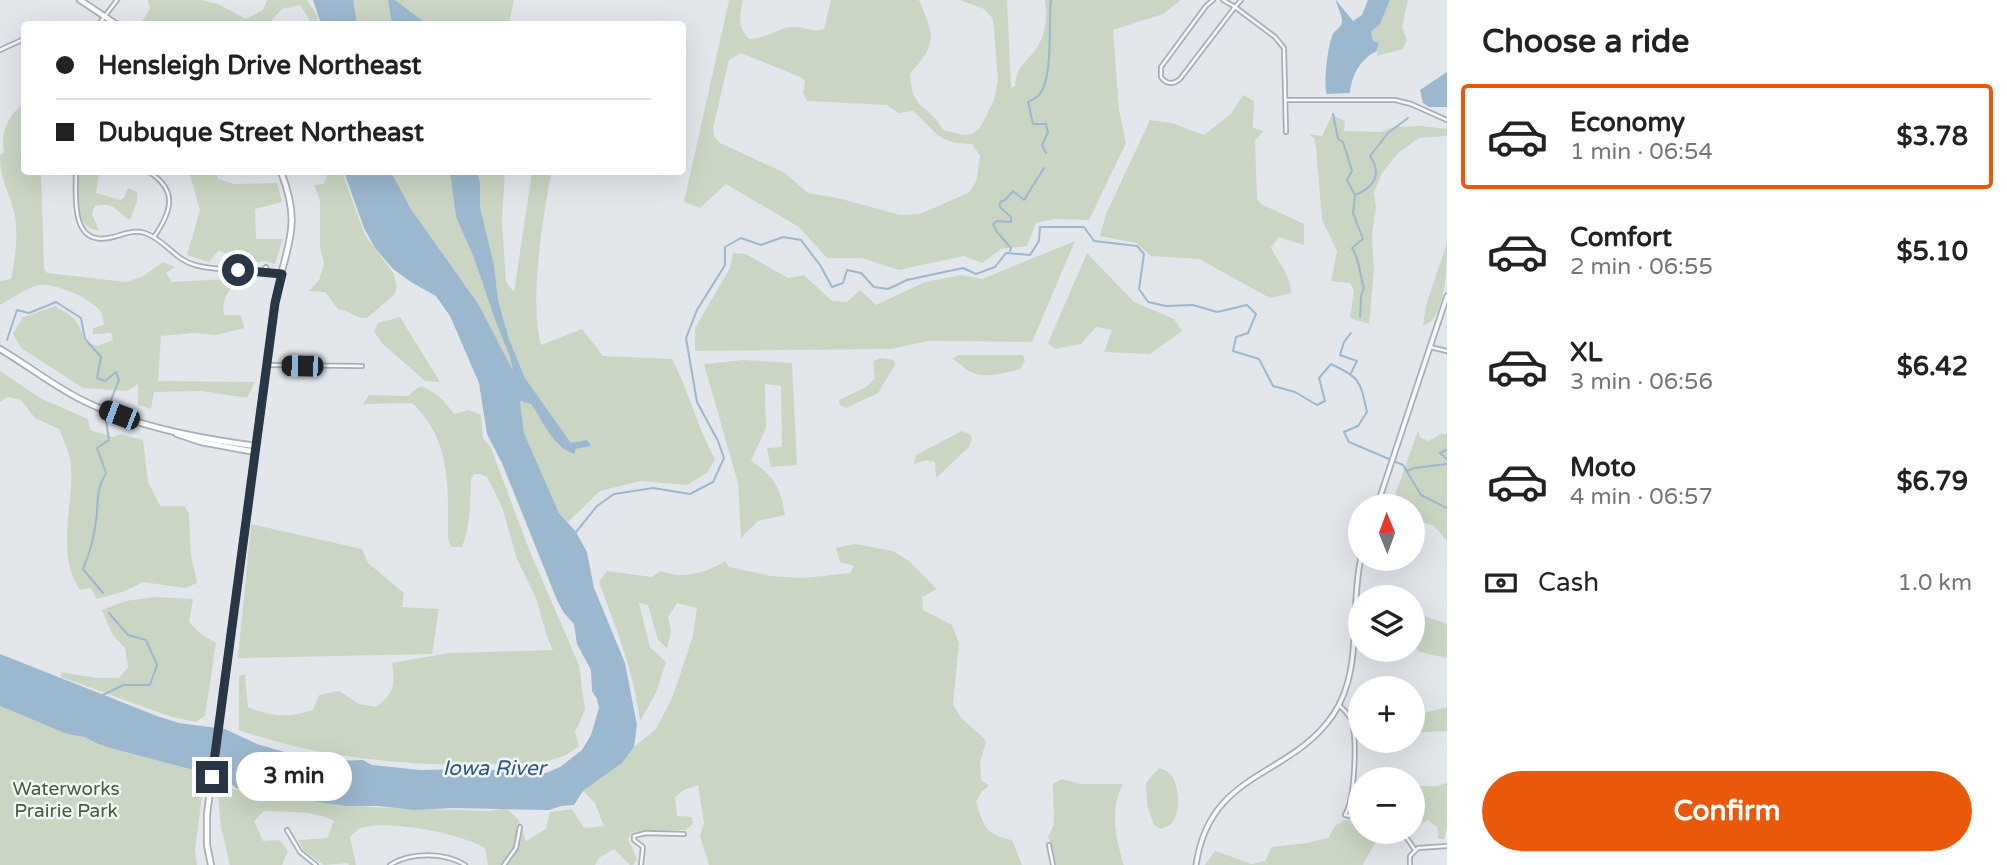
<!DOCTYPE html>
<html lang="en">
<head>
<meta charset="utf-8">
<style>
  body { margin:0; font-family:"Varela Round",sans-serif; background:#f2f2f2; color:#222; height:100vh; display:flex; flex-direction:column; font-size:26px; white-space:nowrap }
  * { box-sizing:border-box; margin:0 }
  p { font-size:23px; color:#767676 }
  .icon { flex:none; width:38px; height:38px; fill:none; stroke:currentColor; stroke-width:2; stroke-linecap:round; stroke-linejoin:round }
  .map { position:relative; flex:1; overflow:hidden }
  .details { display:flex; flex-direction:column; background:#fff; width:560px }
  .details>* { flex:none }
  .banner { position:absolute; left:21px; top:21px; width:665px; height:154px; border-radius:7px; box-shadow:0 7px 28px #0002; display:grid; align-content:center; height:154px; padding:0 35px; background:#fff }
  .needle { width:46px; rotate:359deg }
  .buttons { position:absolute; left:1348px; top:494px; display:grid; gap:14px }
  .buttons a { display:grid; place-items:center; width:77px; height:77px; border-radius:50%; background:#fff; box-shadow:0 7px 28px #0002; font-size:35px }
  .end { position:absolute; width:32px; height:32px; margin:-16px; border:9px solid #293645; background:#fff; box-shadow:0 0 0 4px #fff }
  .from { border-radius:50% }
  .bubble { position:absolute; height:49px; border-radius:24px; background:#fff; box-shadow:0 7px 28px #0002; font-size:23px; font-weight:700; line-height:49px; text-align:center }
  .car { position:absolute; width:21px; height:42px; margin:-21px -10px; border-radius:9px; box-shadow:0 0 5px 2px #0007; background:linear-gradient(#222 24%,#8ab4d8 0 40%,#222 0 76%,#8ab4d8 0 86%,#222 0) }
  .banner b { display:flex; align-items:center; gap:24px; height:66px; font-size:26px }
  .banner b+b { border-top:2px solid #e0e0e0 }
  .banner i { width:18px; height:18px; background:#222 }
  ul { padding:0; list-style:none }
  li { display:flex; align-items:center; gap:21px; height:105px; margin:0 14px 10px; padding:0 21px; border:4px solid transparent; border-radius:7px }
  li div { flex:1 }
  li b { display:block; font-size:26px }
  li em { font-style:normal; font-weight:700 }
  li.on { border-color:#ea580c }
  li>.icon { width:63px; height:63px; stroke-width:1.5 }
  h2 { padding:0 35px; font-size:32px; line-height:84px }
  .pay { display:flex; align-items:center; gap:18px; height:77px; padding:0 35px; font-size:26px }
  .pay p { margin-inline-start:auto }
  .cta { display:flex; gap:14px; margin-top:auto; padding:14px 35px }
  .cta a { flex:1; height:80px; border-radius:42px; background:#ea580c; color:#fff; font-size:28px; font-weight:700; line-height:80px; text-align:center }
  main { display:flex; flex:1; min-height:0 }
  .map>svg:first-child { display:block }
  .green { fill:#cad6c3; fill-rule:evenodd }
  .water { fill:#9cb8ce }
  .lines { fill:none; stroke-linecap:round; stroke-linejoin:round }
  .stream { stroke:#9cb8ce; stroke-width:2 }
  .minor-casing { stroke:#a7aeb7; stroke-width:6 }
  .tertiary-casing { stroke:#a7aeb7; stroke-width:7 }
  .secondary-casing { stroke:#a7aeb7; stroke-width:8 }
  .minor { stroke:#f6f8fa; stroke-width:2.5 }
  .tertiary { stroke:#f6f8fa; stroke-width:3.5 }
  .secondary { stroke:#fff; stroke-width:4.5 }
  .route { stroke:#293645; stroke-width:9 }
  .labels { text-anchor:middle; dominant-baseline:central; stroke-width:5; stroke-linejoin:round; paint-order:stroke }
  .park-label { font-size:19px; fill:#426236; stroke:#f3f6f9 }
  .water-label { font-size:21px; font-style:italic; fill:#30597c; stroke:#f3f6f9 }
</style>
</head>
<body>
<main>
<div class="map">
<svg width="1447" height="865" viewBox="0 0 1447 865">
  <rect width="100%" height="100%" fill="#e3e7ec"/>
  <!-- green -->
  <g class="green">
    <path d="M 148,0 L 202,0 L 218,4 L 246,19 L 263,10 L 267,0 L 307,0 L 317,15 L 318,24 L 310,24 L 308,17 L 300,5 L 282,9 L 268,24 L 141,24 L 150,8 Z"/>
    <path d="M 353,0 L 388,0 L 392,24 L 357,24 Z"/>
    <path d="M 395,0 L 514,0 L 509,24 L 427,24 Z"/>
    <path d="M 729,0 L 743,0 C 740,16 737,26 749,39 C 768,39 779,26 795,27 C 806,27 812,33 824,29 L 831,0 L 919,0 C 935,37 937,43 910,74 C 912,113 929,103 943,130 L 963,135 L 972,134 L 980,128 L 994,100 L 998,80 L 993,19 L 984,9 L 960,0 L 1007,0 L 1011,88 L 1015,86 C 1016,69 1022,66 1033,53 C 1045,40 1048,17 1045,0 L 1181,0 L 1163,14 L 1113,30 L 1119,110 L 1126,143 L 1089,220 L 1054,219 L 1036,223 L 1027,246 L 1001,249 L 982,263 L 964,256 L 899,270 L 862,258 L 827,258 L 799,227 L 726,184 L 700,208 L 684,202 ZM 741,53 L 800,77 L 805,81 L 803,93 L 807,101 L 887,105 L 898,113 L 913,111 C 938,133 936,143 972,144 L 980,156 L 976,182 L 968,193 L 920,214 L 900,215 L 838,198 L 808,193 L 785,173 L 720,143 L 714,136 L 713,128 L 729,60 Z"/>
    <path d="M 1390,0 L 1408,0 L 1402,27 L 1407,40 L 1403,49 L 1377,56 L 1379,43 L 1373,41 L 1371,32 L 1380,24 Z"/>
    <path d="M 1243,95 L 1254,101 L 1253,128 L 1264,131 L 1255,140 L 1257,199 L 1261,204 L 1304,224 L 1304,245 L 1279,237 L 1271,247 C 1279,265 1290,272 1291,293 L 1270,298 L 1199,259 L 1151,256 L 1136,243 L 1100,236 L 1106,214 L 1150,120 L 1172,123 L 1204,135 L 1231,114 Z"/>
    <path d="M 24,104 L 24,172 L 41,172 L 44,268 L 47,273 L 126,282 L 142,277 L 163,262 L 175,267 L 166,273 L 172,282 L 226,279 L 234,285 C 225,295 222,302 224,315 L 241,315 L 244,328 L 217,335 L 193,333 L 161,336 L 158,381 L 255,382 L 247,398 L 202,391 L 154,392 L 151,409 L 138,405 L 138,384 L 127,391 L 83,388 L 21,348 L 13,334 L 23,317 L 55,306 C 74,317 79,320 85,342 L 98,346 L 113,340 L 111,333 L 93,334 L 93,328 L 104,325 C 103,321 104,317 102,314 C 95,299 55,283 39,285 C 26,288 12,298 0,305 L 0,281 L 11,279 C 16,256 19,231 13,208 C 7,185 0,181 0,155 L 4,152 C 0,133 8,114 24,104 Z"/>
    <path d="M 1332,115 L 1345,121 L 1344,131 L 1381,132 L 1393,127 L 1421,126 L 1447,129 L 1447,136 L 1419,138 L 1398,153 L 1382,173 L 1374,192 L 1376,207 L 1372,235 L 1374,270 L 1369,324 L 1350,318 L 1354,290 L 1350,283 L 1331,281 L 1337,251 L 1322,220 L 1316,146 L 1314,138 L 1309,134 L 1322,136 Z"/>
    <path d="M 77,172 L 99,172 L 96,193 L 120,200 L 124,198 L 128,188 L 137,192 L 137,202 L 130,220 C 114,211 117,202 95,206 L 92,214 L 99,231 C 71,226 78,194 77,172 Z"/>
    <path d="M 189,172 L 216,172 L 218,179 L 234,184 L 277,183 L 282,202 L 255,209 L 256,239 L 283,239 L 275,264 L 265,261 L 244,265 L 219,250 L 209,262 L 187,255 L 200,210 Z"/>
    <path d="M 328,172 L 342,172 L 365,235 L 394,274 L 397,288 L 394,295 L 367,318 C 355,318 350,311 338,309 L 325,292 L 309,291 L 319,280 L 324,264 L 320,247 L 320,201 L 314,185 L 324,184 Z"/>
    <path d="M 391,172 L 450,172 L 456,217 L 474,258 L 495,320 L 510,357 L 515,377 L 479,305 L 411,209 Z"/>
    <path d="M 477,172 L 505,172 L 502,220 L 506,282 L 514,292 L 532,172 L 551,172 C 543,220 529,298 541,345 L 582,329 L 603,356 L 672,359 C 689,391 697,427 715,459 L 708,472 L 687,485 L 641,481 L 600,491 L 568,522 L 559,513 L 524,433 L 520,401 L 531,404 L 558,445 L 575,453 L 575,449 L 591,446 L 587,440 L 571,444 L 525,378 L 509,339 L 498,300 L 494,265 L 480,207 L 480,183 Z"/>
    <path d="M 1075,241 L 1032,342 L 928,341 L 891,349 L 695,351 L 695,328 L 730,268 L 733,253 L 746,254 L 788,278 L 804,275 L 832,301 L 847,302 L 860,290 L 876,305 L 925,282 L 962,275 L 982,279 Z"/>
    <path d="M 1447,243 C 1447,263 1447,318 1423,326 L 1426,305 Z"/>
    <path d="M 1087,253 L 1134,302 L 1174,319 L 1182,331 L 1150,354 L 1104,352 L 1112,330 L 1096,327 L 1081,344 L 1055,349 L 1048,343 Z"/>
    <path d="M 400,317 L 440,382 L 425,381 L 382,343 L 374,332 L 378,323 Z"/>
    <path d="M 958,355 L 1023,355 L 1025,361 L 1020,369 C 1006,373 984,379 971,372 C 964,369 960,362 952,359 Z"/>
    <path d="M 881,358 L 894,360 L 895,365 L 878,393 L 846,408 L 840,405 L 839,400 L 866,387 L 875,378 L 873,361 Z"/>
    <path d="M 744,360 L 792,363 L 797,465 L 771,467 L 767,448 L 782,447 L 781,386 L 765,384 L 766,428 L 751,461 C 775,476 780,488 785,515 L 758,521 L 741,538 L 738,483 L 704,364 Z"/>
    <path d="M 0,371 L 40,398 L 88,419 L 90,430 L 113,437 L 120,434 L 143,440 L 148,482 L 160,506 L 184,506 L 189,513 L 191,556 L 197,583 L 185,588 L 143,582 L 125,591 L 97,599 L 91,588 L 80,590 C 55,552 74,507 71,466 C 71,454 63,440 59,429 L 35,418 L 21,400 L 7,397 L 0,402 Z"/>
    <path d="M 421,386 C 436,392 445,401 454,414 L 469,410 L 481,415 L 483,438 L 491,448 L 530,552 L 579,665 L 585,710 L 575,732 L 579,746 C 556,766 528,762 498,764 C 412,767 321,759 239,730 L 239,676 L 245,674 L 248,707 C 269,717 291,718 313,710 L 319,695 L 339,691 L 359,704 L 376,707 C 395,693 395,685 392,663 L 449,653 L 553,650 L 547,637 L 536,598 L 517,559 L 502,507 L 487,477 L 480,474 L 474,474 L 471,479 C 470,502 471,524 462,547 L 451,547 L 448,538 C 448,489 452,440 412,403 L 363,404 L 369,395 L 409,396 L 413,391 Z"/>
    <path d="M 962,431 L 970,434 L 972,438 L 969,447 L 936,478 L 935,462 L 927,460 L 914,464 L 916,455 Z"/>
    <path d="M 1418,431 L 1420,437 L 1428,441 L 1441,434 L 1447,434 L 1447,541 L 1434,526 L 1412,519 L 1412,506 L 1391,506 Z"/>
    <path d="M 251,524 L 362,549 L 368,563 L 404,593 L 402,607 L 439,609 L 432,654 L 238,658 Z"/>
    <path d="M 855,544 L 893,551 L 909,561 L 937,589 L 922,597 L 923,610 L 952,625 L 959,643 L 953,704 L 961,718 L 984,738 L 986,743 L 980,761 L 981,780 L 989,786 L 982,791 L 976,802 C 984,826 985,835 1012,840 L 1022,865 L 709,865 L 700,836 L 704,823 L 698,785 L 684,790 L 675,797 L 677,816 L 692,817 L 693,824 L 685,830 L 632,832 L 628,839 L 637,859 L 633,865 L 630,865 L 614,849 L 599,858 L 595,865 L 488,865 L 485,848 C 462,834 383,818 359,829 C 357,830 351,836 350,837 L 356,865 L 349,865 L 348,863 L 324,865 L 304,851 L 298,840 L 327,838 L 334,821 C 313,810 287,812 264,811 L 254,821 L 263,841 L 280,840 L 288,851 L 282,865 L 230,865 L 221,827 L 217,787 L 369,807 L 490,811 L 506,808 L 518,819 L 526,841 L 546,829 L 550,812 L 572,809 L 584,828 L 604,826 L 595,803 L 583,791 L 622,763 L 634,747 L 656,729 L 673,696 L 693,636 L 697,608 L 677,603 L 668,617 L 671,630 L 667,648 L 658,640 L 648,605 L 639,603 L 650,647 L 666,662 L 656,693 L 640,721 C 634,672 616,628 599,582 L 607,571 L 652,577 L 661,571 C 681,580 707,573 725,561 L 729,567 L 771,576 L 804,578 L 850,573 L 854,566 L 840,562 L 836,548 Z"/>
    <path d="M 155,597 L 193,599 L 189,622 L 201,634 L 216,643 L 205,716 L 195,722 L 169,716 L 61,677 L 61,672 L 97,678 L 119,678 L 128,667 L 125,648 L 112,634 L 102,610 L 125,601 Z"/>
    <path d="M 1419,614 L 1447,624 L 1447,658 L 1420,652 L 1412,643 L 1412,617 Z"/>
    <path d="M 0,706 L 67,734 L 84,737 L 98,744 L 205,773 L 195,850 L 197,865 L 0,865 Z"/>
    <path d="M 1447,707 L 1447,731 L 1412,733 L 1412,716 Z"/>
    <path d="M 1159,768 C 1165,770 1170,772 1173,778 C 1179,788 1181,814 1171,824 C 1169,826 1164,827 1161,829 L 1154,825 L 1147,805 L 1146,783 Z"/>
    <path d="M 1062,779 L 1082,784 L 1123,784 C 1109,809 1116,840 1124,865 L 1054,865 L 1054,852 L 1048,837 L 1054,825 L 1053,784 Z"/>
    <path d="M 1447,783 L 1447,828 L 1444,839 L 1438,839 L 1437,827 L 1428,820 L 1412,828 L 1412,786 L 1436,786 Z"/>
    <path d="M 1344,820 L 1360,820 L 1360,831 L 1383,831 L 1380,833 L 1363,865 L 1205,865 L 1215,851 L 1252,864 L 1265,861 L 1272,847 L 1306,843 L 1328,838 L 1335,826 Z"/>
  </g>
  <!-- water -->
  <g class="water">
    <path d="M 313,0 L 353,0 L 357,24 L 321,24 Z"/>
    <path d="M 388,0 L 395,0 L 427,24 L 392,24 Z"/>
    <path d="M 1336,0 L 1353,21 L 1362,15 L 1368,0 L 1390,0 L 1380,24 L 1371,32 L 1373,41 L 1379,43 L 1377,51 C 1361,58 1351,76 1350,93 L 1327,94 C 1323,85 1328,43 1333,34 C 1336,29 1342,28 1342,21 C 1342,15 1337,7 1336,0 Z"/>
    <path d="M 1447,72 L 1447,107 L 1429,107 L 1423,103 L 1420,90 Z"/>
    <path d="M 344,172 L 391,172 L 411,209 L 479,305 L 513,371 L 510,357 L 495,320 L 474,258 L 456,217 L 450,172 L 477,172 L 480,183 L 480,207 L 494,265 L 498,300 L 509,339 L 525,378 L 571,443 L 587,440 L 591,446 L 575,449 L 575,454 C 554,449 543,421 531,404 L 520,401 L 524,433 L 559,513 L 576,532 L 587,552 L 594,588 L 625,663 L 637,725 L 634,747 L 622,763 L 583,791 L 574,805 L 561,806 L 549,810 L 453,808 L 415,810 L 378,806 L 346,806 L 267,794 L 236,788 L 229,782 L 205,773 L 118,750 L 98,744 L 84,737 L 67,734 L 0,706 L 0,654 L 157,716 L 179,723 L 225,729 L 257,744 L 302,757 L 330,761 L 363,760 L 372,765 L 420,770 L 472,769 L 546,773 L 560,767 L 582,750 L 591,735 L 599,708 L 597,699 L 592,691 L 591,670 L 577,644 L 574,624 L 564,613 L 557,600 L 502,463 L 487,434 L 479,383 L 450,316 L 436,296 L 411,282 L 393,269 L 375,248 L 364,228 Z"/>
  </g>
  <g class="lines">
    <!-- stream -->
    <g class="stream">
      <path d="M 1333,114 L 1338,139 L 1343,142 L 1352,171 L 1347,180 L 1355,195 L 1353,213 L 1363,239 L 1352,248 C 1361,262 1359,274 1364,288 L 1361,296 L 1360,317"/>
      <path d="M 1046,153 L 1042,145 L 1048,132 L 1046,124 L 1033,124 L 1028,102 C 1031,100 1035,99 1038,96 C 1054,80 1048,24 1051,0"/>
      <path d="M 1355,195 C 1373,188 1383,175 1370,156 L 1388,133 L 1408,118"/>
      <path d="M 1010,251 L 1011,248 L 997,232 L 993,224 L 997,221 L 1011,222 L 1011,217 L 1000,207 L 1000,202 L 1005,200 L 1013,191 L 1024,200 L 1044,168"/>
      <path d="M 7,340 L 17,310 L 29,313 L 56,302 L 81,318 L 85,339 L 101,357 L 97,378 L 105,381 L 116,372 L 119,380 L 111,400"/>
      <path d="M 1350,375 L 1357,361 L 1340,355 L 1344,342 L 1351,333"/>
      <path d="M 1447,450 L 1440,453 L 1447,459"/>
      <path d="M 1407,471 L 1414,468 L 1447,464"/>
      <path d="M 576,532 L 597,506 L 614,494 L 653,488 L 690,494 L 713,482 L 724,458 L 718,441 L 697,402 L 686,338 L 697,310 L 725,265 L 725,247 L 741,238 L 761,245 L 783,237 L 801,240 L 820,265 L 832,287 L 843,283 L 847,270 L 861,273 L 874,287 L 888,289 L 907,280 L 963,268 L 976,274 L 995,267 L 1006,253 L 1030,255 L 1039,241 L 1040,227 L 1084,227 L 1094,241 L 1137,246 L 1144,254 L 1139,289 L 1148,302 L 1166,306 L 1193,305 L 1217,312 L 1247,305 L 1256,314 L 1248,333 L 1236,337 L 1233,351 L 1259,359 L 1273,386 L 1295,392 L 1317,405 L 1325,401 L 1319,378 L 1331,364 C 1361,378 1360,381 1367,412 L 1358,426 L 1344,432 L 1349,442 L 1403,465 L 1421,495 L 1447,508"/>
      <path d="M 103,593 L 83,569 C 90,553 94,538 96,521 C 99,500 95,493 106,473 L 97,448 L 109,440 L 105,415"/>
      <path d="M 103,695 L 123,685 L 150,685 L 157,665 L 146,640 L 128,635 L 109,613"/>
    </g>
    <!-- minor casing -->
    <g class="minor-casing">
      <g id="minor">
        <path d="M 1213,0 L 1206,6 L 1161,67 L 1161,77 C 1166,84 1173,85 1180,79 L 1235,7 L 1223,0"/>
        <path d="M 1241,0 L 1235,7 L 1275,37 L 1284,48 L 1286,132"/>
        <path d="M 99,24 L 117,0"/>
        <path d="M 0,50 L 24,39"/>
        <path d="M 1286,100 L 1395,100 L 1411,104 L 1447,120"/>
        <path d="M 76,172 C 76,195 70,245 108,238 C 121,236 132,229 145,233 C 164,239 175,260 195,265 C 223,273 254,267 282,274"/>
        <path d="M 120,172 L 126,172"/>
        <path d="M 149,172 C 179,191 171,212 154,237"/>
        <path d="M 262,271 L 266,267 L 268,272"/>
        <path d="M 1430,347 L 1447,351"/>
        <path d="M 267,365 L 362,366"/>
        <path d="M 1339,705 C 1344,710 1350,715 1352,722 C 1357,742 1355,798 1345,815 L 1360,818"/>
        <path d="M 287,830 L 300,852 L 316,865"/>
        <path d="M 1402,831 L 1415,850"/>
        <path d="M 1049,845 L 1053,865"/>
        <path d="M 390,865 C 410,852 445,852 465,865"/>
        <path d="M 504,865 L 516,848 L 520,827"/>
        <path d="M 641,865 L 643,847 L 634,840 L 634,836 L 646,833 L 684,834"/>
        <path d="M 1410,865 L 1410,856 L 1418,848 L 1447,846"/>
      </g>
    </g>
    <!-- tertiary casing -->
    <g class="tertiary-casing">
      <g id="tertiary">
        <path d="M 1377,506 L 1447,296"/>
        <path d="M 1196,865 C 1210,770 1289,779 1333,715 C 1364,669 1349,610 1361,558"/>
      </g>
    </g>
    <!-- secondary casing -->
    <g class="secondary-casing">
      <g id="secondary">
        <path d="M 80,0 L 116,24"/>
        <path d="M 0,349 C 27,365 51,384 78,398 C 132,426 196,438 256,446"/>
        <path d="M 177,434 L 201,442 L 255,452"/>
        <path d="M 211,865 L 207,845 L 207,814 L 275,303 C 284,247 304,230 281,172"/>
      </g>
    </g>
    <!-- minor -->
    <use href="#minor" class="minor"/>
    <!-- tertiary -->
    <use href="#tertiary" class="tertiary"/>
    <!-- secondary -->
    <use href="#secondary" class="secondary"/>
  </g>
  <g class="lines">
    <!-- route -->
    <path class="route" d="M 212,777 L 275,303 L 282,274 L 238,270"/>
  </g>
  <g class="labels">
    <!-- park labels -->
    <g class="park-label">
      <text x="66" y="789">Waterworks<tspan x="66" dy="22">Prairie Park</tspan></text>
    </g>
    <!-- water labels -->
    <g class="water-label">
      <text x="494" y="768">Iowa River</text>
    </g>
  </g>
</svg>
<div class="buttons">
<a><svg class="needle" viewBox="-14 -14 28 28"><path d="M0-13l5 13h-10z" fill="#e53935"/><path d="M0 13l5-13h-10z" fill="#767676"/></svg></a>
<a><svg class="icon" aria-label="layers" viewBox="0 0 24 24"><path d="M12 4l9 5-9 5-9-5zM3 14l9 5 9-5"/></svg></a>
<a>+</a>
<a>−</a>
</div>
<i class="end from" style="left:238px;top:270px"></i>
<i class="end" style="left:212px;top:777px"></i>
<div class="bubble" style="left:236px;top:752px;width:116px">3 min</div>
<i class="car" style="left:302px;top:366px;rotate:271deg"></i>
<i class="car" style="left:119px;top:415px;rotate:291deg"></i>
<div class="banner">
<b><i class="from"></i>Hensleigh Drive Northeast</b>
<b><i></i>Dubuque Street Northeast</b>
</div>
</div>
<section class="details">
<h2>Choose a ride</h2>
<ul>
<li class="on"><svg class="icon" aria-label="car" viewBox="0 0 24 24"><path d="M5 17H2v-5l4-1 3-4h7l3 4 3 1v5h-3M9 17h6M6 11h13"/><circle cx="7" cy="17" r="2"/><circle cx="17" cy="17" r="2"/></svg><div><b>Economy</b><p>1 min · 06:54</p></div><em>$3.78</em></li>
<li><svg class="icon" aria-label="car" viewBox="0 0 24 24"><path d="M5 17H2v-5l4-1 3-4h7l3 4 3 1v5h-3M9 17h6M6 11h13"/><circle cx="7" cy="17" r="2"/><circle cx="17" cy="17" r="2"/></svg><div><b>Comfort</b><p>2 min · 06:55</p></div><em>$5.10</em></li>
<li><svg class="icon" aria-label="car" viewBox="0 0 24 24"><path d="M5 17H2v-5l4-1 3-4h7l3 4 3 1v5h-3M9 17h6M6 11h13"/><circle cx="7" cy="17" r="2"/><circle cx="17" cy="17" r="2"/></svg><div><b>XL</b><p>3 min · 06:56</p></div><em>$6.42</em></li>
<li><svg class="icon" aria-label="car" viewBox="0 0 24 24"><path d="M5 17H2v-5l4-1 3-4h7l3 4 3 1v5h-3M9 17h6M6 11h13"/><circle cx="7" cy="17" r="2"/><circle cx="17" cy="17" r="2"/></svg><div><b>Moto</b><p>4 min · 06:57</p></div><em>$6.79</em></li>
</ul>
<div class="pay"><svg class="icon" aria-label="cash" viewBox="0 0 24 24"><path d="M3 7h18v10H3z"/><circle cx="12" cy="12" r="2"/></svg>Cash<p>1.0 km</p></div>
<div class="cta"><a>Confirm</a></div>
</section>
</main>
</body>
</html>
